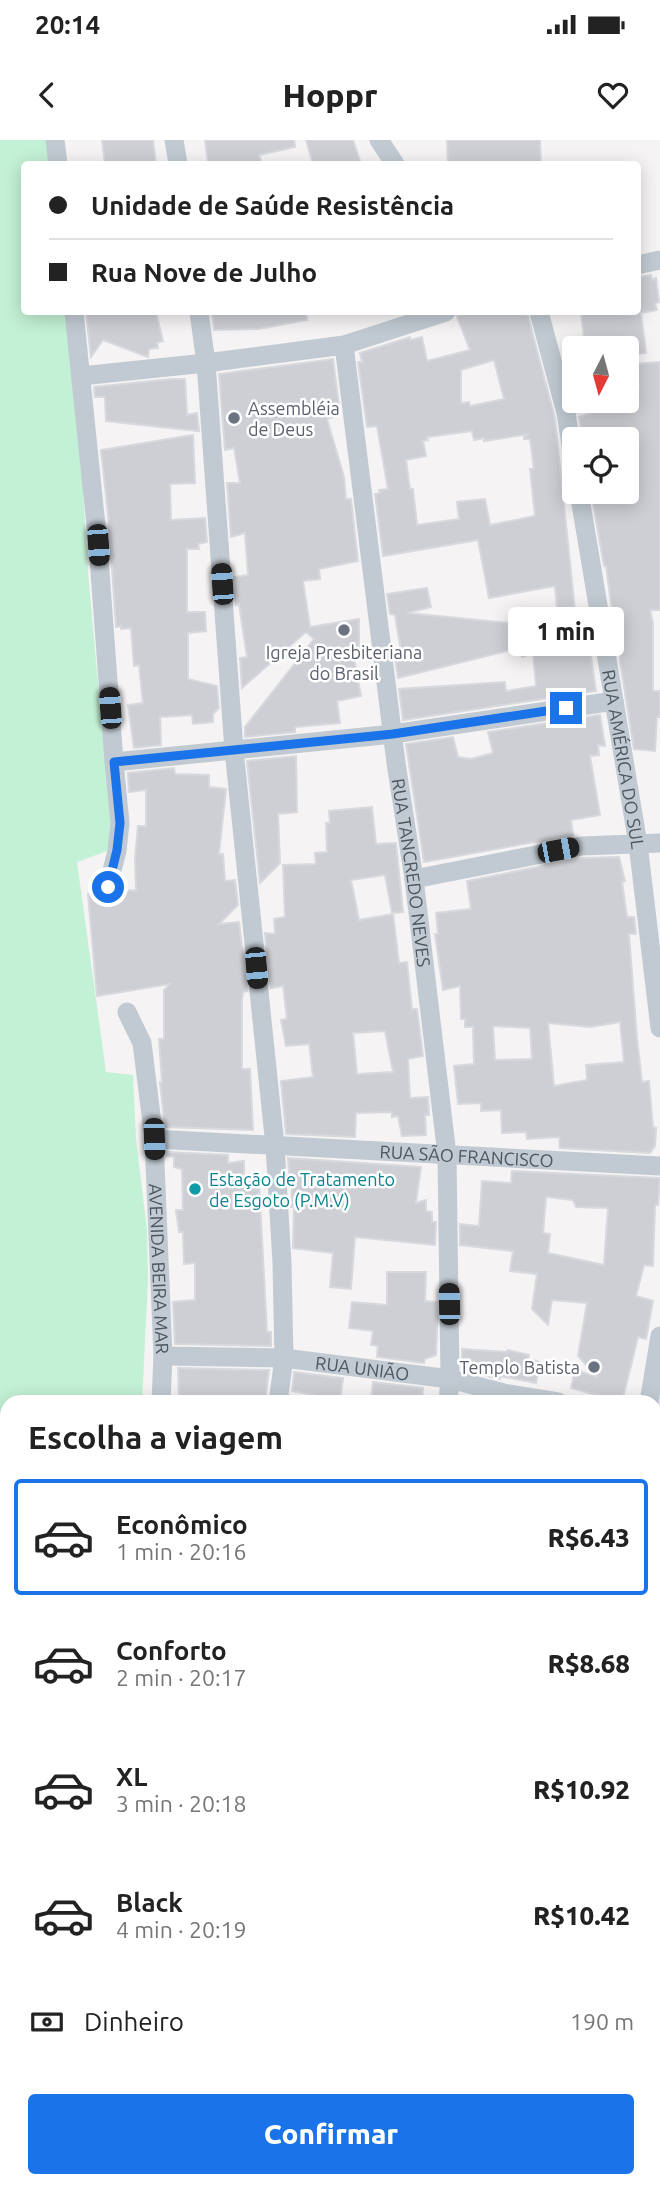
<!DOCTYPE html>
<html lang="pt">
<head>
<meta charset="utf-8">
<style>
  body { margin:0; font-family:Ubuntu,sans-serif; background:#f6f6f6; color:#222; height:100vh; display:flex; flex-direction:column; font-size:26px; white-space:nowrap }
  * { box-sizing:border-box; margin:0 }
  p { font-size:23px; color:#767676 }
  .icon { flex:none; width:38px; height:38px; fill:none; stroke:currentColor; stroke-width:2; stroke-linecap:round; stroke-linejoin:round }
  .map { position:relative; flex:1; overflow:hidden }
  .sheet { position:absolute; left:0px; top:1255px; width:662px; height:793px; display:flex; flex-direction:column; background:#fff; border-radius:21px 21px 0 0; box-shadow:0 4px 18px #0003 }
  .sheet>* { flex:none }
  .hud { position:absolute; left:21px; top:21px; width:620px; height:154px; border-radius:7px; box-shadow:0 4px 18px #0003; display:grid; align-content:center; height:154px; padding:0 28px; background:#fff }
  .needle { width:46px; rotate:186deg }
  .tools { position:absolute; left:562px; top:196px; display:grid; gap:14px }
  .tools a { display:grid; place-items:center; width:77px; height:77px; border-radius:7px; background:#fff; box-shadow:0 4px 18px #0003; font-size:35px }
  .end { position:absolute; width:32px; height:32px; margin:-16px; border:9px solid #1a73e8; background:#fff; box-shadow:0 0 0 4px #fff }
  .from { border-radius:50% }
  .bubble { position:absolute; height:49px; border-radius:7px; background:#fff; box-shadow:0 4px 18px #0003; font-size:23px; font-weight:800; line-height:49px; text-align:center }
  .car { position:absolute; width:21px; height:42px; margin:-21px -10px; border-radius:9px; box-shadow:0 0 5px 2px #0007; background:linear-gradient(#222 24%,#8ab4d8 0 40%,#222 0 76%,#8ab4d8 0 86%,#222 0) }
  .hud b { display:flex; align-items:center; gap:24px; height:66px; font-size:26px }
  .hud b+b { border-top:2px solid #e0e0e0 }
  .hud i { width:18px; height:18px; background:#222 }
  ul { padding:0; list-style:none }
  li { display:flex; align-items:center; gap:21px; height:116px; margin:0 14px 10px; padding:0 14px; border:4px solid transparent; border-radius:7px }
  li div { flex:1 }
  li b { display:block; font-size:26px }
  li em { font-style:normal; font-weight:800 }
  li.selected { border-color:#1a73e8 }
  li>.icon { width:63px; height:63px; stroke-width:1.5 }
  h2 { padding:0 28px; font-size:32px; line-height:84px }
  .pay { display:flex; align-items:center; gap:18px; height:77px; padding:0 28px; font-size:26px }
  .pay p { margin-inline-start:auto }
  .action { display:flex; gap:14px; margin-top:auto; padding:14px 28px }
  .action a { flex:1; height:80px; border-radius:7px; background:#1a73e8; color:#fff; font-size:28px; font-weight:800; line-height:80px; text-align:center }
  .status { display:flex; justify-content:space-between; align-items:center; height:49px; padding:0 35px; background:#fff; direction:ltr }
  .status svg { height:19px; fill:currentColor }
  header { display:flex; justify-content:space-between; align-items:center; height:91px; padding:0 28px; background:#fff; font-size:32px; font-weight:800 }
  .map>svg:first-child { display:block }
  .green { fill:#c3f1d5 }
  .building { fill:#cdcfd5; stroke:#d7d9de; stroke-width:2; fill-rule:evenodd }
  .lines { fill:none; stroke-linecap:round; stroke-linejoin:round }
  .street { stroke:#c1cad2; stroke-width:19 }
  .route { stroke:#1a73e8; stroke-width:9 }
  .worship-dot { fill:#6b7280; stroke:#fff; stroke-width:2.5 }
  .culture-dot { fill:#0f9aa8; stroke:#fff; stroke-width:2.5 }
  .labels { text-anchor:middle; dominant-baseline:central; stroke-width:5; stroke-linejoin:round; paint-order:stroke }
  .worship-label { font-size:18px; fill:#5b616d; stroke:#fff; text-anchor:start }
  .street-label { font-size:18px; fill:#4a5661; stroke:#fff }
  .culture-label { font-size:18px; fill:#0d838f; stroke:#fff; text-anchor:start }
</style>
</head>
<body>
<div class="status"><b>20:14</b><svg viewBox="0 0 49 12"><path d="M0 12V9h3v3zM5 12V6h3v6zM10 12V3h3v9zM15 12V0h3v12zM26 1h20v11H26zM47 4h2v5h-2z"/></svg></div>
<header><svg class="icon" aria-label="back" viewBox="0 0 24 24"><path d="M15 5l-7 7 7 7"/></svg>Hoppr<svg class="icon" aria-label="heart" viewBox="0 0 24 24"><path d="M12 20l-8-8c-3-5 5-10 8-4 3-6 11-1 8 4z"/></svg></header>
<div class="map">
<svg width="660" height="2046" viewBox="0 0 660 2046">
  <rect width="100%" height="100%" fill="#f5f3f3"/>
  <!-- green -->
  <path class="green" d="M 0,0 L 50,0 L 51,24 L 24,24 L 24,172 L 72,172 L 88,432 L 113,709 L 77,722 L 106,932 L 133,935 L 136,999 L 147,1090 L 148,1140 L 142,1262 L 7,1262 L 7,2040 L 336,2040 L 345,2046 L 0,2046 Z"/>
  <!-- building -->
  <g class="building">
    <path d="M 102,0 L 153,0 L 156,24 L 105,24 Z"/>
    <path d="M 205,0 L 294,0 L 295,7 L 259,15 L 262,24 L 208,24 Z"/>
    <path d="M 306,0 L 353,0 L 361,24 L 313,24 Z"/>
    <path d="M 447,0 L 540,0 L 541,24 L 448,24 Z"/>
    <path d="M 651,135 L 652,140 L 656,138 L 659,162 L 655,164 L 657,170 L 641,173 L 646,213 L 626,216 L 626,208 L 585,208 L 581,172 L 637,172 L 637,137 Z"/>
    <path d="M 86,172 L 156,172 L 163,201 L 157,203 L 158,208 L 149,209 L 148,217 L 103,200 L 91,217 Z"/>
    <path d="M 212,172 L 306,172 L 307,180 L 258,189 L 214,190 Z"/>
    <path d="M 458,172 L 527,172 L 555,279 L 576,480 L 584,475 L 585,479 L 588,479 L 590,490 L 587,489 L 596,551 L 403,580 L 399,549 L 505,542 L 506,551 L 536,546 L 533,513 L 522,517 L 519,508 L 398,538 L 395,518 L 402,517 L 395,475 L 390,474 L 387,454 L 427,448 L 431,467 L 407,473 L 508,483 L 509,491 L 558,481 L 555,446 L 489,458 L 478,400 L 383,416 L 375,354 L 380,353 L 379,350 L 388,349 L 377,286 L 367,287 L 358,222 L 362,222 L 360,213 L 410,197 L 410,200 L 422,197 L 427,221 L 470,210 L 457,177 ZM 494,220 L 504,259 L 470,266 L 469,262 L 461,263 L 461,230 ZM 472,291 L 474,300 L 484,298 L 484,301 L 529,294 L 524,297 L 524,299 L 530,299 L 534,329 L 530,329 L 535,376 L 490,385 L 485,359 L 457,362 L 459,379 L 417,385 L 413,349 L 410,349 L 406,320 L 426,316 L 423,301 L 428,300 L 427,297 Z"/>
    <path d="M 333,219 L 340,274 L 327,279 L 344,337 L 346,359 L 351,359 L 358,421 L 319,429 L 320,439 L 303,441 L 310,487 L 359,479 L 359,510 L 353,512 L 361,556 L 337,561 L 340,583 L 295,587 L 295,592 L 245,597 L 245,587 L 314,499 L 306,492 L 242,548 L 240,518 L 247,517 L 239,464 L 236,465 L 234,437 L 248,435 L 245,393 L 231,397 L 227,343 L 240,343 L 234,308 L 225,310 L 219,234 Z"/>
    <path d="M 660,222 L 660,470 L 650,470 L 653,483 L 653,551 L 660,551 L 660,577 L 657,577 L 655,611 L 634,609 L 620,522 L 620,493 L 615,492 L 606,426 L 604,426 L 591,352 L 626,352 L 626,299 L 583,299 L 579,277 L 592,273 L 591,268 L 612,261 L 626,261 L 626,250 L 639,248 L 636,224 Z"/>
    <path d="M 172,239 L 185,239 L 187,275 L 197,273 L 199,291 L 106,281 L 105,257 L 95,257 L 94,247 Z"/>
    <path d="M 193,295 L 195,343 L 170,344 L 171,380 L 205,378 L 207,402 L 198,404 L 199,409 L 187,409 L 187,472 L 205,472 L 206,491 L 188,493 L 188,539 L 217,546 L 219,568 L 213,574 L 213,582 L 193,584 L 192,575 L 160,577 L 161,605 L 134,608 L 128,565 L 143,563 L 139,525 L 134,526 L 131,488 L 121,489 L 121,486 L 116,487 L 109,383 L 101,310 Z"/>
    <path d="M 600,575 L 605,606 L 598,605 L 599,615 L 590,616 L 600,675 L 571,680 L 573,695 L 424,722 L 406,604 L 453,597 L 458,617 L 471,619 L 493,613 L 488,592 Z"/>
    <path d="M 296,616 L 297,672 L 278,674 L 280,723 L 260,743 L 247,621 Z"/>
    <path d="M 174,628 L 175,634 L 209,635 L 209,647 L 226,649 L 219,714 L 223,714 L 225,741 L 235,740 L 238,765 L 219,784 L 239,782 L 240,790 L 247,851 L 243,852 L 242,859 L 242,929 L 250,929 L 253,990 L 165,987 L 160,942 L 162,942 L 159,899 L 164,899 L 164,850 L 170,844 L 97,856 L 88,754 L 99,753 L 104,758 L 111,758 L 119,751 L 136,750 L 135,719 L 138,686 L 146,686 L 146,650 L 129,652 L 128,633 Z"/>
    <path d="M 372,667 L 376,704 L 396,703 L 403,772 L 392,773 L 385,735 L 351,740 L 359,780 L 393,774 L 399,823 L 407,822 L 412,869 L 417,869 L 423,916 L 408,919 L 410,958 L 428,957 L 429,975 L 425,975 L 426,995 L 402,996 L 398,976 L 392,977 L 392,972 L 356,973 L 355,997 L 286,994 L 281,941 L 313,937 L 309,904 L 286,906 L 281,880 L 287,879 L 283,846 L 271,848 L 265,793 L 275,794 L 274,779 L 285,777 L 283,725 L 316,724 L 315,713 L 327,712 L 326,683 L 330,683 L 329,671 ZM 385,891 L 393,932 L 357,934 L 353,893 Z"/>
    <path d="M 619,717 L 625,741 L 622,742 L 627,777 L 634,777 L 636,794 L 629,794 L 637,899 L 642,942 L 649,941 L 653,987 L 656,988 L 655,1006 L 650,1013 L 560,1008 L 559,997 L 527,999 L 526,992 L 502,993 L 501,970 L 481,971 L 481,963 L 458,964 L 454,926 L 474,924 L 473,887 L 465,887 L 465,879 L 461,879 L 460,846 L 443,850 L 435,794 L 438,794 L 436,773 L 471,769 L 467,741 L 583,718 ZM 620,882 L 624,922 L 586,925 L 587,940 L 554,946 L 548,883 L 590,887 ZM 493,886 L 530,888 L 532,919 L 495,920 Z"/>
    <path d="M 167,1012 L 228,1015 L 228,1023 L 244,1021 L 244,1042 L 259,1043 L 267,1192 L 271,1192 L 271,1206 L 175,1204 L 173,1162 L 195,1160 L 195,1123 L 184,1124 L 183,1092 L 179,1092 L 176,1070 L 183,1070 L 182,1029 L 174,1027 L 174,1017 L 167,1016 Z"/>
    <path d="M 288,1018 L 421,1027 L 416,1063 L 426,1060 L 426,1071 L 432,1072 L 432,1082 L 436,1082 L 435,1105 L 355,1097 L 351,1149 L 330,1147 L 333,1113 L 293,1108 L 294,1067 L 291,1067 L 292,1045 L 290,1045 Z"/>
    <path d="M 512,1031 L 660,1038 L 658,1065 L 655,1065 L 653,1126 L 644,1125 L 636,1156 L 653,1161 L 646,1199 L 638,1197 L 622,1262 L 571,1248 L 575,1230 L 596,1236 L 578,1216 L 587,1163 L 552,1160 L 548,1185 L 532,1169 L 537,1134 L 510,1131 L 513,1111 L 460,1105 L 460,1084 L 479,1086 L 482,1041 L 511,1043 ZM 546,1057 L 573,1060 L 576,1067 L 608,1068 L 604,1125 L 548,1113 L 550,1094 L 543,1093 Z"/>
    <path d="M 387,1132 L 426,1132 L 425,1161 L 437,1162 L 437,1190 L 436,1215 L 425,1219 L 424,1223 L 377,1217 L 378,1206 L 371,1205 L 373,1191 L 349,1188 L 352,1162 L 387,1165 Z"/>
    <path d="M 462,1209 L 507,1212 L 508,1210 L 529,1215 L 528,1219 L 540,1222 L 536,1243 L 500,1236 L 500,1239 L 467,1231 L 462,1223 Z"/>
    <path d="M 178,1228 L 269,1230 L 265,1262 L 179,1262 Z"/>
    <path d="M 294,1232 L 343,1238 L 340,1262 L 314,1262 L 314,1255 L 292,1251 Z"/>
    <path d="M 373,1242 L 423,1248 L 422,1262 L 371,1262 Z"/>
  </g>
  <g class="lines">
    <!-- street -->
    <g class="street">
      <path d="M 55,0 L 58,24"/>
      <path d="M 174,0 L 178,24"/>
      <path d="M 379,0 L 395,24"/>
      <path d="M 637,125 L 660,120"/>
      <path d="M 74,172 L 98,405 L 114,622 L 120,683 L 117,711 L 108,746"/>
      <path d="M 199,172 L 206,223 L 234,610 L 275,1006 L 282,1123 L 284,1218 L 278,1262"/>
      <path d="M 539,172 L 566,273 L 574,323"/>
      <path id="s1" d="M 344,205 L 396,623 L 414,739 L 447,1015 L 450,1239 L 448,1262"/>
      <path d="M 81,236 L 206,223 L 344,205 L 446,172"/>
      <path id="s2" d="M 579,352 L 638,704 L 660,888"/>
      <path d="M 114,622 L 393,594 L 614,561"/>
      <path d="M 414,739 L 582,706 L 660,703"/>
      <path id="s3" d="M 127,872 L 142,903 L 154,999 L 163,1216 L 161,1262"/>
      <path id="s4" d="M 154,999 L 660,1026"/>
      <path id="s5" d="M 163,1216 L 284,1218 L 450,1239 L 508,1254 L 558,1262"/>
      <path d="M 649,1262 L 660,1196"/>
      <path d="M 654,1282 L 660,1283"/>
      <path d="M 331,2040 L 346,2046"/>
      <path d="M 391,2040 L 392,2046"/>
      <path d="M 505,2040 L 506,2046"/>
      <path d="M 560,2040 L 561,2046"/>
    </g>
  </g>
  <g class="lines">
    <!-- route -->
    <path class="route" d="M 108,747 L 117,710 L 120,683 L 114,622 L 393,594 L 566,568"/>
  </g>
  <!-- markers -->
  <g class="worship-dot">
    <circle cx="234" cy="278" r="7"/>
    <circle cx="344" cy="490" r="7"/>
    <circle cx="594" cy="1227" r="7"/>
  </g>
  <circle class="culture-dot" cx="195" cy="1049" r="7"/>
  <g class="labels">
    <!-- worship labels -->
    <g class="worship-label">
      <text x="248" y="268">Assembléia<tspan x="248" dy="21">de Deus</tspan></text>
      <text x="344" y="512" text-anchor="middle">Igreja Presbiteriana<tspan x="344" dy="21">do Brasil</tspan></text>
      <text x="580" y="1227" text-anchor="end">Templo Batista</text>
    </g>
    <!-- street labels -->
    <g class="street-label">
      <text stroke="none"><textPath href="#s2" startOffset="271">RUA AMÉRICA DO SUL</textPath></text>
      <text stroke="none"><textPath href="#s1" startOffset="532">RUA TANCREDO NEVES</textPath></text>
      <text stroke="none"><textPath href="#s4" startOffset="313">RUA SÃO FRANCISCO</textPath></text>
      <text stroke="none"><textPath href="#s3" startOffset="261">AVENIDA BEIRA MAR</textPath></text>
      <text stroke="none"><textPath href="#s5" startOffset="200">RUA UNIÃO</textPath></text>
    </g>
    <!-- culture labels -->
    <g class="culture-label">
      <text x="209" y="1039">Estação de Tratamento<tspan x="209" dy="21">de Esgoto (P.M.V)</tspan></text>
    </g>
  </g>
</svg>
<div class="tools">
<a><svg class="needle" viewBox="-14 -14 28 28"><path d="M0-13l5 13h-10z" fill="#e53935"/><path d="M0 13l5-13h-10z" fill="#767676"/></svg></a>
<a><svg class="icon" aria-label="locate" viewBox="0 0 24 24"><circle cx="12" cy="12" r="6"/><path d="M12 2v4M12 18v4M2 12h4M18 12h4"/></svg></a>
</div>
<i class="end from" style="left:108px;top:747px"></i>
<i class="end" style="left:566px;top:568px"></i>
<div class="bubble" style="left:508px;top:467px;width:116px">1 min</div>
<i class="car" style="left:98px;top:405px;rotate:176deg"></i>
<i class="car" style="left:222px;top:444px;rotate:356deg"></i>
<i class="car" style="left:110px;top:568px;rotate:356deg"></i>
<i class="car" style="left:558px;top:710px;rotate:79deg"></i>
<i class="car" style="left:256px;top:828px;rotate:175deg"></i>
<i class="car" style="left:154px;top:999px;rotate:178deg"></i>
<i class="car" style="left:449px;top:1164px;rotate:359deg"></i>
<div class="hud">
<b><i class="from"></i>Unidade de Saúde Resistência</b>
<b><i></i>Rua Nove de Julho</b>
</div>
<section class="sheet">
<h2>Escolha a viagem</h2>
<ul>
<li class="selected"><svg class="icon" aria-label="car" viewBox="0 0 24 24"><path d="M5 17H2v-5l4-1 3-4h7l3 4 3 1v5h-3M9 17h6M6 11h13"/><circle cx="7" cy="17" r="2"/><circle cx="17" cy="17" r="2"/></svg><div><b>Econômico</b><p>1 min · 20:16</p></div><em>R$6.43</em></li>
<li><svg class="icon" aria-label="car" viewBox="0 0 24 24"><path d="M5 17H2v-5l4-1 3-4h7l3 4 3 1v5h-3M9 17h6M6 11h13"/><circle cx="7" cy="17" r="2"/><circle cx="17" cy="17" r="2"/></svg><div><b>Conforto</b><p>2 min · 20:17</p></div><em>R$8.68</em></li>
<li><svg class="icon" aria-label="car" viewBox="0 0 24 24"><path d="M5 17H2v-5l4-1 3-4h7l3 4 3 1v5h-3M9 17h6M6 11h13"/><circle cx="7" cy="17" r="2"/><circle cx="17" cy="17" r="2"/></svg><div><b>XL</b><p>3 min · 20:18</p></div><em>R$10.92</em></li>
<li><svg class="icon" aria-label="car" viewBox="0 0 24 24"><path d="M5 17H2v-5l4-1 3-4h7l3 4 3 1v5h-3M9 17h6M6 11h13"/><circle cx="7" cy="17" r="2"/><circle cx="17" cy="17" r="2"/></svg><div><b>Black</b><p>4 min · 20:19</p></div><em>R$10.42</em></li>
</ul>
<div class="pay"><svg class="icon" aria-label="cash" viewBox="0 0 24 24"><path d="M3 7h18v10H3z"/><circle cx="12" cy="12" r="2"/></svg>Dinheiro<p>190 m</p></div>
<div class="action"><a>Confirmar</a></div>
</section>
</div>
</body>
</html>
